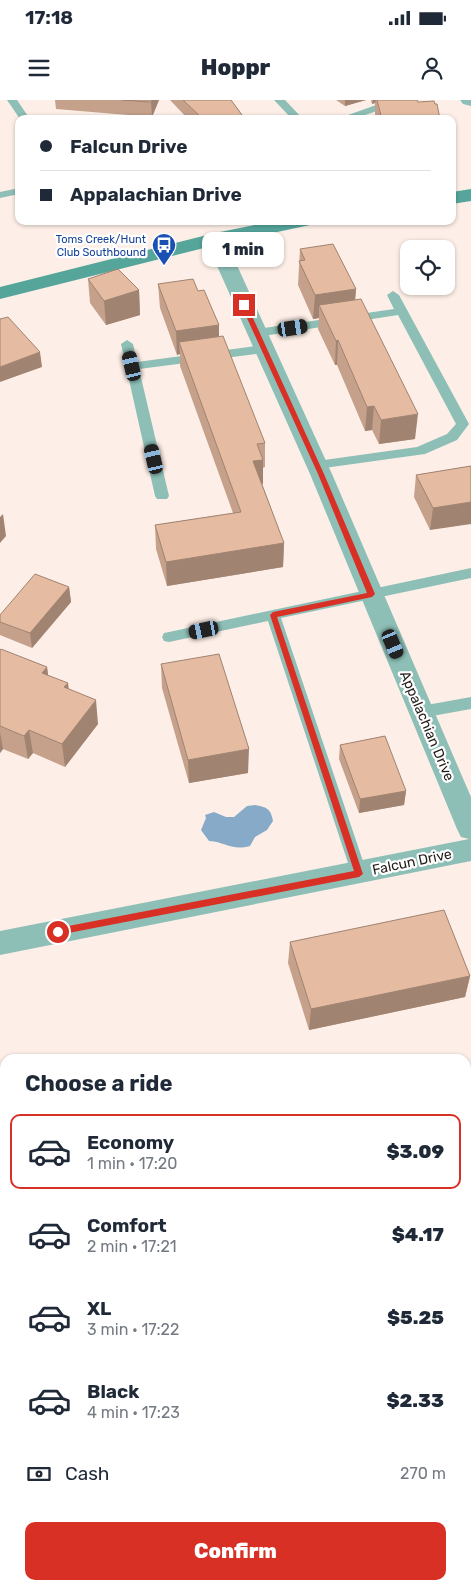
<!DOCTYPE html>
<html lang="en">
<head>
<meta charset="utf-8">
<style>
  body { margin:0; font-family:Rubik,sans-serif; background:#f6f6f7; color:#1f2937; height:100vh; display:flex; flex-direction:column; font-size:19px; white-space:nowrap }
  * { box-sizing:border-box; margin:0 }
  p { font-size:16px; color:#747a83 }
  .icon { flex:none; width:28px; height:28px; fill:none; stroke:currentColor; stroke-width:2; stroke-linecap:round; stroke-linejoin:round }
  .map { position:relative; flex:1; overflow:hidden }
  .details { position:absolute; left:0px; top:954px; width:471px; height:536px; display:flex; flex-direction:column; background:#fff; border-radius:15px 15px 0 0; box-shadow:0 1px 4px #0004 }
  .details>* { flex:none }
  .hud { position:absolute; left:15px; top:15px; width:441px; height:110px; border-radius:10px; box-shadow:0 1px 4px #0004; display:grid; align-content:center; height:110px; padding:0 25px; background:#fff }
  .fabs { position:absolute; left:400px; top:140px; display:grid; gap:10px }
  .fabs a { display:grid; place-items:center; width:55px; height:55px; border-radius:10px; background:#fff; box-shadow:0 1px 4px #0004; font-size:25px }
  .end { position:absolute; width:22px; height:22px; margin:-11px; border:6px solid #d93025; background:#fff; box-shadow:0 0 0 2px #fff }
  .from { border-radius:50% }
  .bubble { position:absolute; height:35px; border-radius:10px; background:#fff; box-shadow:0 1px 4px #0004; font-size:16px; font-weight:800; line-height:35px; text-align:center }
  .car { position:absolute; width:15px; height:30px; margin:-15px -8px; border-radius:6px; box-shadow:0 0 4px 1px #0007; background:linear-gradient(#222 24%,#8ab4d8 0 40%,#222 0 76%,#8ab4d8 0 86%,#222 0) }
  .hud b { display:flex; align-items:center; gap:18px; height:48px; font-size:19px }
  .hud b+b { border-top:1px solid #e0e1e3 }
  .hud i { width:12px; height:12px; background:#1f2937 }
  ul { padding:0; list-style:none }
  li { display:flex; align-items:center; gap:15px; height:75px; margin:0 10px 8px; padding:0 15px; border:2px solid transparent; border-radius:10px }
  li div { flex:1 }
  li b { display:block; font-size:19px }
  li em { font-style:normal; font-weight:800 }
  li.on { border-color:#d93025 }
  li>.icon { width:45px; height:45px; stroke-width:1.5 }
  h2 { padding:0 25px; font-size:22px; line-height:60px }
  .pay { display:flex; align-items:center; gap:12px; height:55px; padding:0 25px; font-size:19px }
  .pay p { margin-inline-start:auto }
  .cta { display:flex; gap:10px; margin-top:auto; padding:10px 25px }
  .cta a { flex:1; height:58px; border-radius:10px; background:#d93025; color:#fff; font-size:20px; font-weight:800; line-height:58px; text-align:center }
  .status { display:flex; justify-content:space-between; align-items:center; height:35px; padding:0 25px; background:#fff; direction:ltr }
  .status svg { height:14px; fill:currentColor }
  header { display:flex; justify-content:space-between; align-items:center; height:65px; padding:0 25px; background:#fff; font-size:22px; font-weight:800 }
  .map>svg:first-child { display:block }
  .water { fill:#88aac9 }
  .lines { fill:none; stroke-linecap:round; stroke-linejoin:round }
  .service { fill:#8dbfb7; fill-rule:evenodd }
  .minor { fill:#8dbfb7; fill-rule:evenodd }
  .secondary { fill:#55a59b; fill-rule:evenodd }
  .wall { fill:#c5a18b }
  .shaded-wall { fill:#a08371 }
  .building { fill:#e5bba2; stroke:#a08371 }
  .route { fill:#d93025 }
  .labels { text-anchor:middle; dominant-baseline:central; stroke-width:4.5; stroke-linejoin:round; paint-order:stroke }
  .far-transit-label { font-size:11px; fill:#164399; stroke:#fff; text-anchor:end }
  .street-label { font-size:14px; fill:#221c18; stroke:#fff }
</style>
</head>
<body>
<div class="status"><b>17:18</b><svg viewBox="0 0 49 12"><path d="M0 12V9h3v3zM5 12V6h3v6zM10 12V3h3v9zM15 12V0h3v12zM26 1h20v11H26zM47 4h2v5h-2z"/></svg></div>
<header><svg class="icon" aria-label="menu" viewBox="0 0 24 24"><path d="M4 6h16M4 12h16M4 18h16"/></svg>Hoppr<svg class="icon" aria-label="person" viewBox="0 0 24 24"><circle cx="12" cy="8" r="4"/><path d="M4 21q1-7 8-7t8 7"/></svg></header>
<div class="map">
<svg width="471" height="1489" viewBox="0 0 471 1489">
  <rect width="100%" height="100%" fill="#fdefe7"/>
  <!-- water -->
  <path class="water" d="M 255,705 C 267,707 271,709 273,721 L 267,730 L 255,737 L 250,746 C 231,751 226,742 209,741 L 201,730 L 206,718 L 205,715 L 214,712 L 226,717 L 234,717 L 247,706 Z"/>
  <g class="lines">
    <!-- service -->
    <g class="service">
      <path d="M 7,0 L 17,0 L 30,19 L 20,19 Z"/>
      <path d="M 274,0 L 285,0 L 303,19 L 292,19 Z"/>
      <path d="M 390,0 L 405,0 L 404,2 L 353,19 L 337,19 Z"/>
      <path d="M 19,88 L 19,94 L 0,98 L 0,92 Z"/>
      <path d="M 393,191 L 399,195 L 469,324 L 457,340 L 425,354 L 317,369 L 312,368 L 310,365 L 312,362 L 317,361 L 417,347 L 447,334 L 456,324 L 398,215 L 257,237 L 251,233 L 257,229 L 394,209 L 387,195 Z"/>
      <path d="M 127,240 L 133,244 L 137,262 L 264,245 L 270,249 L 264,253 L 139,269 L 169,396 L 167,399 L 157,399 L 155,396 L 121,244 Z"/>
      <path d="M 471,468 L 471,478 L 281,518 L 367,773 L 365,778 L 359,780 L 353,778 L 268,521 L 169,542 L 164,541 L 162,537 L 164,533 L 169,532 Z"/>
      <path d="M 471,597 L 471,609 L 421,618 L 416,616 L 413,612 L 416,608 L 421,606 Z"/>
      <path d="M 471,976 L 471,992 L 466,993 L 466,977 Z"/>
      <path d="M 466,1151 L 471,1153 L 471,1183 L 466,1181 Z"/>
    </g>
    <!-- minor -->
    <g class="minor">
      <path d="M 460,0 L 471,0 L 471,6 L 463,4 Z"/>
      <path d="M 215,133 L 222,135 L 225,139 L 332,374 L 471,697 L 471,761 L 0,855 L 0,831 L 469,739 L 461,737 L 457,729 L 310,374 L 205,139 L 208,135 Z"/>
    </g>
    <!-- secondary -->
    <g class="secondary">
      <path d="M 471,89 L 471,101 L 452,104 L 452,92 Z"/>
      <path d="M 274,121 L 312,121 L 310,125 L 216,145 L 0,199 L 0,187 L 215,133 Z"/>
    </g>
  </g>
  <!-- wall -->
  <g class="wall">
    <path d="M 55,0 L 159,0 L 152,17 L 56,9 Z"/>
    <path d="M 170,0 L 231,0 L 245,19 L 188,19 Z"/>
    <path d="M 336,0 L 366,0 L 345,6 Z"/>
    <path d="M 371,0 L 417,0 L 418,2 L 440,19 L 376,19 L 375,14 L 375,3 L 372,4 Z"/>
    <path d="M 300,149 L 356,189 L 355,200 L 415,339 L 379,344 L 372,330 L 365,331 L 337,265 L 335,265 L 318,229 L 319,218 L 313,219 L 298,185 Z"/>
    <path d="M 88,179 L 139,190 L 140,215 L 106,225 L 90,203 Z"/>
    <path d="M 158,184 L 198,191 L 219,225 L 219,236 L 265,343 L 265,367 L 263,368 L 263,384 L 262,384 L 284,443 L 283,467 L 167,486 L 156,449 L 155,425 L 233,413 L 180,266 L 180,254 L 177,255 L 160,208 Z"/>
    <path d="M 471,366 L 430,430 L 414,397 L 416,375 Z"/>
    <path d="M 69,487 L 71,502 L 32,548 L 0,535 L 0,515 Z"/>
    <path d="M 0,550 L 47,567 L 48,575 L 69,589 L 98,624 L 65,667 L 33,653 L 28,659 L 3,649 L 0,653 Z"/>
    <path d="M 161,564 L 248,673 L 189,683 L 162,588 Z"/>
    <path d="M 340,645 L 406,691 L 404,705 L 359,713 L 339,659 Z"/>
    <path d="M 290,842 L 470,876 L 465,897 L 309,930 L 288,863 Z"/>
  </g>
  <!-- shaded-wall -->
  <g class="shaded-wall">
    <path d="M 152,0 L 159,0 L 152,17 L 151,2 Z"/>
    <path d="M 345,0 L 366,0 L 345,6 Z"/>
    <path d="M 373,0 L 376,0 L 375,3 L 372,4 Z"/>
    <path d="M 356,189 L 354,213 L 319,205 L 319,218 L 313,219 L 315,195 Z"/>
    <path d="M 139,190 L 140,215 L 106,225 L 104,201 Z"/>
    <path d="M 219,225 L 219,249 L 179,242 L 180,254 L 177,255 L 176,231 Z"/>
    <path d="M 338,240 L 337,265 L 335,265 L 336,241 Z"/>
    <path d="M 40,252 L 42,267 L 0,282 L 0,267 Z"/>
    <path d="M 374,306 L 372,330 L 365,331 L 367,307 Z"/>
    <path d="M 418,314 L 415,339 L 379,344 L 381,320 Z"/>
    <path d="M 263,360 L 263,384 L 253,385 L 253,361 Z"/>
    <path d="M 471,402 L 471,424 L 430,430 L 433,408 Z"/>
    <path d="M 3,414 L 6,436 L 0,443 L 0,417 Z"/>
    <path d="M 284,443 L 283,467 L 167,486 L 166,462 Z"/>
    <path d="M 69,487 L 71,502 L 32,548 L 30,533 Z"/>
    <path d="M 47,567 L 50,591 L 42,573 Z"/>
    <path d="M 68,583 L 71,606 L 64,587 Z"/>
    <path d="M 96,600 L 98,624 L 65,667 L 62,644 Z"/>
    <path d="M 29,630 L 33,653 L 28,659 L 24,636 Z"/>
    <path d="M 0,632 L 3,649 L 0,653 Z"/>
    <path d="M 249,649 L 248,673 L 189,683 L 188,660 Z"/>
    <path d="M 406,691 L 404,705 L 359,713 L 360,699 Z"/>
    <path d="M 470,876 L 465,897 L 309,930 L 311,909 Z"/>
    <path d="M 0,1123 L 5,1155 L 5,1161 L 0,1162 Z"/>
    <path d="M 0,1338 L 5,1373 L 5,1402 L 0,1367 Z"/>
    <path d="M 5,1445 L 5,1458 L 0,1459 L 0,1446 Z"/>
  </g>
  <!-- building -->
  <g class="building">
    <path d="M 122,0 L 152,0 L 151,2 Z"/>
    <path d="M 183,0 L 231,0 L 245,19 L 203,19 Z"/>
    <path d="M 377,0 L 417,0 L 418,2 L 434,1 L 435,4 L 437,4 L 440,19 L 382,19 Z"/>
    <path d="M 333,144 L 356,189 L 315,195 L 299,161 L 305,160 L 300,149 Z"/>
    <path d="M 118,169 L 139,190 L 104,201 L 88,179 Z"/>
    <path d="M 193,179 L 198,191 L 204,190 L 219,225 L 176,231 L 158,184 Z"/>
    <path d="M 361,199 L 418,314 L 381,320 L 374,306 L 367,307 L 338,240 L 336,241 L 319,205 Z"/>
    <path d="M 8,217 L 40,252 L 0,267 L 0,219 Z"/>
    <path d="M 223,236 L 265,343 L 257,344 L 263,360 L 253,361 L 284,443 L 166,462 L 155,425 L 241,412 L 179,242 Z"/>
    <path d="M 471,366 L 471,402 L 433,408 L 416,375 Z"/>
    <path d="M 35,474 L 69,487 L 30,533 L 0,522 L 0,515 Z"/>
    <path d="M 1,549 L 47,567 L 42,573 L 68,583 L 64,587 L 96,600 L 62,644 L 29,630 L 24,636 L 0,626 L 0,550 Z"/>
    <path d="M 219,554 L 249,649 L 188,660 L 161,564 Z"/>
    <path d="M 385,636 L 406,691 L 360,699 L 340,645 Z"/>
    <path d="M 444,810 L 470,876 L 311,909 L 290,842 Z"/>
    <path d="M 0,1367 L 5,1402 L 5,1445 L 0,1446 Z"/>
  </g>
  <!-- route -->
  <path class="route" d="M 244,203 L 247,205 L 324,374 L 375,494 L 372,497 L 277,517 L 363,774 L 359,777 L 58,835 L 54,832 L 58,828 L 354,771 L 270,515 L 273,512 L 367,493 L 318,374 L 241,205 Z"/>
  <!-- icons -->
  <defs>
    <g id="bus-pin" transform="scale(1.25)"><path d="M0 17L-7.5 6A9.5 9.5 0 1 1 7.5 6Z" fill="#1a4fb4" stroke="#fff"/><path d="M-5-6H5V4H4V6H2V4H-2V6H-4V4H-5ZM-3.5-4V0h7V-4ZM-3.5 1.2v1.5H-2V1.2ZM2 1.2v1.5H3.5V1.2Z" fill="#fff"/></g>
  </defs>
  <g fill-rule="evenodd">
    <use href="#bus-pin" x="164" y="145"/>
  </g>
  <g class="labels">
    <!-- far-transit labels -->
    <g class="far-transit-label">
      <text x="146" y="139">Toms Creek/Hunt<tspan x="146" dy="13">Club Southbound</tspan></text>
    </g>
    <!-- street labels -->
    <g class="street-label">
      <text transform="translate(427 626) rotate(67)">Appalachian Drive</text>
      <text transform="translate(412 762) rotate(-12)">Falcun Drive</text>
    </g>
  </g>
</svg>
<div class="fabs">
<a><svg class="icon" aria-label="locate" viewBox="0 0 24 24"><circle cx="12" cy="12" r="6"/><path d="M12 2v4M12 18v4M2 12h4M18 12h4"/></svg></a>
</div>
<i class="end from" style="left:58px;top:832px"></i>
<i class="end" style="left:244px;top:205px"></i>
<div class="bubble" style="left:202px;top:132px;width:82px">1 min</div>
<i class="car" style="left:293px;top:228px;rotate:81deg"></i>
<i class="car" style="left:132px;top:266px;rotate:347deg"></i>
<i class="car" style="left:154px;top:359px;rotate:347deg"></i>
<i class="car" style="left:204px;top:530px;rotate:258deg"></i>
<i class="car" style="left:393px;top:544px;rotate:157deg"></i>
<div class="hud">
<b><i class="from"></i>Falcun Drive</b>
<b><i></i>Appalachian Drive</b>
</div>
<section class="details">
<h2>Choose a ride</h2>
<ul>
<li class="on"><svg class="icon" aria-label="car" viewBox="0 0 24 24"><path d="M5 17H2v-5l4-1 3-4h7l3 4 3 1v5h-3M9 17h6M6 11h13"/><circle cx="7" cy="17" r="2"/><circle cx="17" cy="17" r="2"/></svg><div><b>Economy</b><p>1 min · 17:20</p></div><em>$3.09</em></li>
<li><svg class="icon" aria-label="car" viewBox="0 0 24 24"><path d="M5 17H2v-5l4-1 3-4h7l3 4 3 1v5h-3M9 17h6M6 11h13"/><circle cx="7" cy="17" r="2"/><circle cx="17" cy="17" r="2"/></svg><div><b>Comfort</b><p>2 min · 17:21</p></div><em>$4.17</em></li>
<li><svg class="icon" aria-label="car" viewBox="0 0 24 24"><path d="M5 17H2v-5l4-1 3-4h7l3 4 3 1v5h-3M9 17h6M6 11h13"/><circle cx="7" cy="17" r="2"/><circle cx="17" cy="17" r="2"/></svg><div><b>XL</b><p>3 min · 17:22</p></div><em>$5.25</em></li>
<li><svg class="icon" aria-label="car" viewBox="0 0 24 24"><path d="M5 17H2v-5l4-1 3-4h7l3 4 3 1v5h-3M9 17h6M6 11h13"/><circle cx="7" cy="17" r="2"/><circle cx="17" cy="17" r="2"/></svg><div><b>Black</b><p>4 min · 17:23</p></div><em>$2.33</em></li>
</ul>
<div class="pay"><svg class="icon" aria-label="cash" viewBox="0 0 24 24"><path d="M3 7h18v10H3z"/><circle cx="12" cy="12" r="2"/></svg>Cash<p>270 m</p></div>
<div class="cta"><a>Confirm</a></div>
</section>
</div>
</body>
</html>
